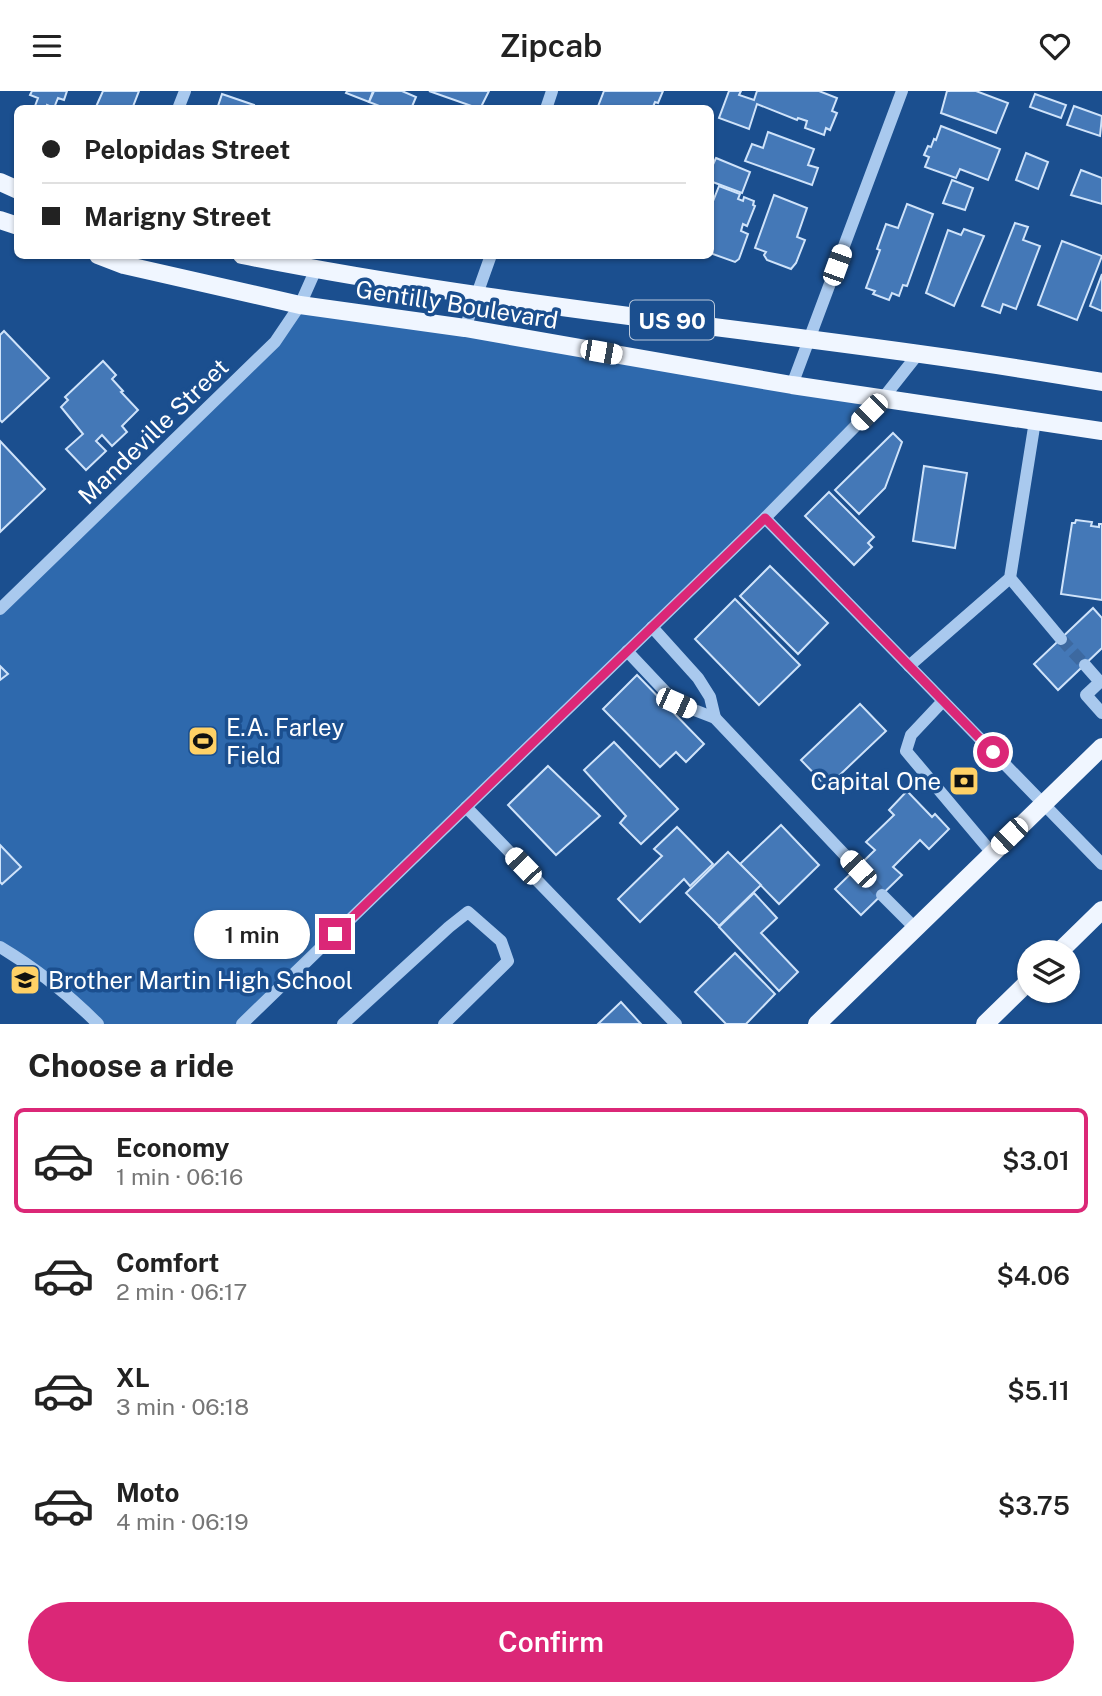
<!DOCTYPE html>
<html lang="en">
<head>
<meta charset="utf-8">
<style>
  body { margin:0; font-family:"Public Sans",sans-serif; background:#f2f2f2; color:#222; height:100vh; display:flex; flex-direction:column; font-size:26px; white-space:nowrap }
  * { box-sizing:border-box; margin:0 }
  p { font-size:23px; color:#767676 }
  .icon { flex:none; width:38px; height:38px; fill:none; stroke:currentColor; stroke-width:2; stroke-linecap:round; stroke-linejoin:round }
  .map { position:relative; height:933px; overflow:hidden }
  .side { display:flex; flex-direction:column; background:#fff; flex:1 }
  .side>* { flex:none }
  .banner { position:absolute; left:14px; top:14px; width:700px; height:154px; border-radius:10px; box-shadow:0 2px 5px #0004; display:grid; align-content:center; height:154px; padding:0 28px; background:#fff }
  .controls { position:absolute; left:1017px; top:849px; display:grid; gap:14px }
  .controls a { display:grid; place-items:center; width:63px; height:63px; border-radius:50%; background:#fff; box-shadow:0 2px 5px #0004; font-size:35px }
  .end { position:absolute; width:32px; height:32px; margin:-16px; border:9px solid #db2777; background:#fff; box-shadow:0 0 0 4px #fff }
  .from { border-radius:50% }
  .bubble { position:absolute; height:49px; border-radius:24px; background:#fff; box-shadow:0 2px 5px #0004; font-size:23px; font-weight:600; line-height:49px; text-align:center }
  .car { position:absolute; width:21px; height:42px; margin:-21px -10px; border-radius:9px; box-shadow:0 0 5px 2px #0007; background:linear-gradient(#fff 24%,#345 0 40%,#fff 0 76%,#345 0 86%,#fff 0) }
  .banner b { display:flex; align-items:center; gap:24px; height:66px; font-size:26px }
  .banner b+b { border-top:2px solid #e0e0e0 }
  .banner i { width:18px; height:18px; background:#222 }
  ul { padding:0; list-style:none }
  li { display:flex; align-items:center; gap:21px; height:105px; margin:0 14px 10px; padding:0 14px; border:4px solid transparent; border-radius:10px }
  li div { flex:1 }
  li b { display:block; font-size:26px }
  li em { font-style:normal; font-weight:600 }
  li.on { border-color:#db2777 }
  li>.icon { width:63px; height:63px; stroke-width:1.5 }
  h2 { padding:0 28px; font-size:32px; line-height:84px }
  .primary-button { display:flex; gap:14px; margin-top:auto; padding:14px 28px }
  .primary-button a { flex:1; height:80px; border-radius:42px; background:#db2777; color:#fff; font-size:28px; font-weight:600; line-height:80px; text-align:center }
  header { display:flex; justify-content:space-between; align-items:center; height:91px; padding:0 28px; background:#fff; font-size:32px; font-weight:600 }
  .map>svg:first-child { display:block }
  .green { fill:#2e69ad }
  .building { fill:#4478b7; stroke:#cfe3fa; stroke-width:2 }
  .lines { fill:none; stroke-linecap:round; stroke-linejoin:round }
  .minor-tunnel { stroke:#3d69a0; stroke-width:12; stroke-dasharray:12 6; stroke-linecap:butt }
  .minor { stroke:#a9c9ee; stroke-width:12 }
  .major { stroke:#f0f6ff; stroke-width:18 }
  .route { stroke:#db2777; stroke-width:9 }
  .labels { text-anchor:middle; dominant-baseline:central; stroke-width:7; stroke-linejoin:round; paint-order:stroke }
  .shield { fill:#1b4f8f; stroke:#bbcadd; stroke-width:2 }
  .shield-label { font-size:23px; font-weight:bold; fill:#fff }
  .street-label { font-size:24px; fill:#fff; stroke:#1b4f8f }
  .poi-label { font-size:24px; fill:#fff; stroke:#1b4f8f; text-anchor:start }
</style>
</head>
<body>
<header><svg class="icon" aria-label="menu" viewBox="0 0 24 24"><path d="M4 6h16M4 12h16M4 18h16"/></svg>Zipcab<svg class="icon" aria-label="heart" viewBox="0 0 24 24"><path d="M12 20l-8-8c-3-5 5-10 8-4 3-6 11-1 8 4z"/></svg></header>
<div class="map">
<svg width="1102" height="933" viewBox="0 0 1102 933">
  <rect width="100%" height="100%" fill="#1b4f8f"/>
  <!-- green -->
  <path class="green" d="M 300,214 L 884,306 L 242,933 L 98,933 L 0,856 L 0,518 L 275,251 Z"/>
  <!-- building -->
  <g class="building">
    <path d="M 32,0 L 67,0 L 64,9 L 58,7 L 54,17 L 47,14 L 46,18 L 35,15 L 38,7 L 30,4 Z"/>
    <path d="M 103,0 L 139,0 L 132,18 L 95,18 Z"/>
    <path d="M 347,0 L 373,0 L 369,11 L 346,2 Z"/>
    <path d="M 374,0 L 402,0 L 416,6 L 411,18 L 387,18 L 369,11 Z"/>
    <path d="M 429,0 L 489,0 L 480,18 Z"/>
    <path d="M 604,0 L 663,0 L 658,12 L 655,11 L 652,18 L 597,18 Z"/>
    <path d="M 729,0 L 741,0 L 739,4 L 754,9 L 757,0 L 819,0 L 837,7 L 832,20 L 837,22 L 830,39 L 826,37 L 824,44 L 805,37 L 807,30 L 798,27 L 797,29 L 757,13 L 749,38 L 719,27 Z"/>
    <path d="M 947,0 L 976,0 L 1008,12 L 996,42 L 941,22 Z"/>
    <path d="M 222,3 L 254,14 L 253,18 L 217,18 Z"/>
    <path d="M 1035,3 L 1066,14 L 1061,27 L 1030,16 Z"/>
    <path d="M 1074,15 L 1102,25 L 1100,45 L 1067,34 Z"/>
    <path d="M 941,35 L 1000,58 L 988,89 L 960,78 L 956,87 L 925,76 L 929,66 L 924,64 L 928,55 L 931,56 L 934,48 L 936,49 Z"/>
    <path d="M 768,41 L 814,58 L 808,74 L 818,77 L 812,94 L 745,70 L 752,53 L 763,57 Z"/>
    <path d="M 1026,62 L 1048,71 L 1038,98 L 1016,89 Z"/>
    <path d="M 716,67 L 750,81 L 742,102 L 710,90 L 710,80 Z"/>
    <path d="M 1081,79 L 1102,87 L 1102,113 L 1071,104 Z"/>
    <path d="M 952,89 L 973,97 L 965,119 L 943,112 Z"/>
    <path d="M 719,95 L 740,103 L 738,108 L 743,110 L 744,106 L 754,110 L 753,114 L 755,115 L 747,135 L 743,133 L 741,140 L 748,143 L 739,168 L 735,171 L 710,162 L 712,121 L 710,118 Z"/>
    <path d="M 774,104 L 807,117 L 797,146 L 805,149 L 796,172 L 791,178 L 767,169 L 764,164 L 766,161 L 755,157 Z"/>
    <path d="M 907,113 L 933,123 L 907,195 L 903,194 L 899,205 L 892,202 L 889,209 L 873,203 L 875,200 L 866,197 L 880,159 L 877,158 L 886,133 L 898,137 Z"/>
    <path d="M 1015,132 L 1028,136 L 1023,149 L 1040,155 L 1016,218 L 1003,213 L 1000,222 L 982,215 Z"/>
    <path d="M 964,138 L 984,145 L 954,215 L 926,202 L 948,139 L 961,144 Z"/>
    <path d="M 1062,150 L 1102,165 L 1077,229 L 1038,214 Z"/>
    <path d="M 1102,183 L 1102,220 L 1090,215 Z"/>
    <path d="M 4,240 L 49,287 L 2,331 L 0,329 L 0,244 Z"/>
    <path d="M 103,270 L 116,284 L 112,288 L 123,300 L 121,301 L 138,319 L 122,335 L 127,341 L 112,355 L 102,344 L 96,350 L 106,360 L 86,379 L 66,358 L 83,343 L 61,316 L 68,309 L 65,306 Z"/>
    <path d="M 893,342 L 902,351 L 885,397 L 859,423 L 835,399 Z"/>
    <path d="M 0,350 L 45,398 L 0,441 Z"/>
    <path d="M 924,375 L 967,382 L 955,457 L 913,450 Z"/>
    <path d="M 829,401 L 874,446 L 868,452 L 872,456 L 854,474 L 805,425 Z"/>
    <path d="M 1076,429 L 1092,431 L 1091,435 L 1099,436 L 1099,433 L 1102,433 L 1102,509 L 1061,503 L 1072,432 L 1075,432 Z"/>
    <path d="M 770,475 L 828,532 L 798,563 L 740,505 Z"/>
    <path d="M 735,508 L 800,574 L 759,614 L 695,548 Z"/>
    <path d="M 1093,517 L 1102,527 L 1102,557 L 1058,599 L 1034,573 Z"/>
    <path d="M 0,575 L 8,583 L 0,589 Z"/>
    <path d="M 637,584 L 704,653 L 686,671 L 676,661 L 660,676 L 603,618 Z"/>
    <path d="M 860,613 L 886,640 L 827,696 L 801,669 Z"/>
    <path d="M 614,651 L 678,718 L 641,753 L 620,732 L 626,725 L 584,679 Z"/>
    <path d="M 548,675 L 600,725 L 556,764 L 508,714 Z"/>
    <path d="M 907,700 L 932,726 L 935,723 L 949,738 L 929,758 L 920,749 L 893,776 L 902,784 L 861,824 L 835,798 L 875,759 L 866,751 L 894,724 L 889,719 Z"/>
    <path d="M 781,734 L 819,774 L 779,813 L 740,773 Z"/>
    <path d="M 677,736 L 713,773 L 690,795 L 684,788 L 640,831 L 618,808 L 662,765 L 654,758 Z"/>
    <path d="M 0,754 L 21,776 L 2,793 L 0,791 Z"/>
    <path d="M 728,761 L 761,794 L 719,835 L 686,802 Z"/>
    <path d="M 754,802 L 777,827 L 761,842 L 798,881 L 779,900 L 719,836 Z"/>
    <path d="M 735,862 L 775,903 L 746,933 L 726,933 L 695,901 Z"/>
    <path d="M 621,911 L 641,933 L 598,933 Z"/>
  </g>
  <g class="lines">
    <!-- minor-tunnel -->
    <g class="minor-tunnel">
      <path d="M 1061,548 L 1085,574"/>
      <path d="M 858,778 L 882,804"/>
    </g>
    <!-- minor -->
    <g class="minor">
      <path d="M 178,18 L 185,0"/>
      <path d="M 546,18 L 552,0"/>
      <path d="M 465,237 L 491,164"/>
      <path d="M 792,294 L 902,0"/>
      <path d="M 765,427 L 1102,773"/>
      <path d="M 1010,487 L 1061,548"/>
      <path d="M 0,518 L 275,251 L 300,214 L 316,178"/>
      <path d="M 652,536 L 698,587 L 710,606 L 715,627"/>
      <path d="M 627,560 L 676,612 L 715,627 L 858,778"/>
      <path d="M 1085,574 L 1100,591 L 1086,604 L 1102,622"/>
      <path d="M 909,575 L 1010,487 L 1035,330"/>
      <path d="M 943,610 L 911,644 L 906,660 L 992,762"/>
      <path d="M 466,716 L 676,933"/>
      <path d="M 882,804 L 915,837"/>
      <path d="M 0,856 C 37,878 68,903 98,933"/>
      <path d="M 242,933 L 765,427 L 884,306 L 918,263"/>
      <path d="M 343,933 L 449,836 L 468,821 L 501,850 L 508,870 L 444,933"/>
    </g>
    <!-- major -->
    <g class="major">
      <path d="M 0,91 L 18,99"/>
      <path d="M 0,129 L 18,135"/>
      <path d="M 98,164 L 124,174 L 300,214 L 465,237 L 792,294 L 1102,340"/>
      <path d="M 242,164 C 526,221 817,242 1102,291"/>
      <path d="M 1059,861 L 1102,819"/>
      <path d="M 817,933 L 1102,656"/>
      <path d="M 985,933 L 1029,890"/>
    </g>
  </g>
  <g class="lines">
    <!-- route -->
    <path class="route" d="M 335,843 L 765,427 L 993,661"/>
  </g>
  <!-- icons -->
  <defs>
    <g id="stadium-square" transform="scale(1.575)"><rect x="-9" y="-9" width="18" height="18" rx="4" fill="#ffd166" stroke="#1b4f8f"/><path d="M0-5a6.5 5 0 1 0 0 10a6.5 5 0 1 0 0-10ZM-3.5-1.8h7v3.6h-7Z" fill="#111"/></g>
    <g id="bank-square" transform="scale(1.575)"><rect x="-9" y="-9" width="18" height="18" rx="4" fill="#ffd166" stroke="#1b4f8f"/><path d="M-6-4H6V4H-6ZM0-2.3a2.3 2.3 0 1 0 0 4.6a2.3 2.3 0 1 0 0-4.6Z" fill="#111"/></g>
    <g id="school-square" transform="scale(1.575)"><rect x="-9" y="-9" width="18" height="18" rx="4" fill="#ffd166" stroke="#1b4f8f"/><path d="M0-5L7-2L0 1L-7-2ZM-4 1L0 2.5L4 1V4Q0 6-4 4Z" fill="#111"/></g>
  </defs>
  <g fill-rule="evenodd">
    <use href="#stadium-square" x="203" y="650"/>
    <use href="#bank-square" x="964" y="690"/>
    <use href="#school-square" x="25" y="889"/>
  </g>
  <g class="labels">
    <!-- shield labels -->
    <rect class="shield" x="630" y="209.5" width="84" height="39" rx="5"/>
    <g class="shield-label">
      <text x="672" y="229">US 90</text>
    </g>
    <!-- street labels -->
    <g class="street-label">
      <text transform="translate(457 213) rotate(9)">Gentilly Boulevard</text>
      <text transform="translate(153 340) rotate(-44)">Mandeville Street</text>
    </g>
    <!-- poi labels -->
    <g class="poi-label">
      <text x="226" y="636">E.A. Farley<tspan x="226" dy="28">Field</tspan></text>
      <text x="941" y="690" text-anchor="end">Capital One</text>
      <text x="48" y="889">Brother Martin High School</text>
    </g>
  </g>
</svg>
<div class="controls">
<a><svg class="icon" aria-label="layers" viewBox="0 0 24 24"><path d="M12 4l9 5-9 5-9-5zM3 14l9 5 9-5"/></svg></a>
</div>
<i class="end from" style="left:993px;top:661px"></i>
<i class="end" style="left:335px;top:843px"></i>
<div class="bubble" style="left:194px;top:819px;width:116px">1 min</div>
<i class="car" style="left:837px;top:174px;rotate:20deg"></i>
<i class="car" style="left:601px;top:261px;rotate:100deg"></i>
<i class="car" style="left:869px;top:321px;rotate:225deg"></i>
<i class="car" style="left:676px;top:612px;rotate:114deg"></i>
<i class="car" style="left:1009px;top:745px;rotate:226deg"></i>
<i class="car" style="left:523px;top:775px;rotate:316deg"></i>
<i class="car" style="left:858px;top:778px;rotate:317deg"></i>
<div class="banner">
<b><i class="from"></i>Pelopidas Street</b>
<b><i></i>Marigny Street</b>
</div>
</div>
<section class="side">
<h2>Choose a ride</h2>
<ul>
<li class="on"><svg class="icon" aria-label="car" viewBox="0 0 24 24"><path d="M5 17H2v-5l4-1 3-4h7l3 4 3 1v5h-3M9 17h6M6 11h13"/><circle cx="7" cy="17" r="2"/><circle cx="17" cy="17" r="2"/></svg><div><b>Economy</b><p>1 min · 06:16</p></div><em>$3.01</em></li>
<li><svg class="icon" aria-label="car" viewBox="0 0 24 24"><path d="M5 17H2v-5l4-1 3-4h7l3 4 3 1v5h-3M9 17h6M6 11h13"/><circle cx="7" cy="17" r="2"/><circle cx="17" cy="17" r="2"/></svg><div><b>Comfort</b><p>2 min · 06:17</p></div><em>$4.06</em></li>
<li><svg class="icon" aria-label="car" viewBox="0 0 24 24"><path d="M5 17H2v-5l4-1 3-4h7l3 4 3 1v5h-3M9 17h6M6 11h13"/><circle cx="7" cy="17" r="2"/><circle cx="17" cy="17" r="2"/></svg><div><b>XL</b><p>3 min · 06:18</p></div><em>$5.11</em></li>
<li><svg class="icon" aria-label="car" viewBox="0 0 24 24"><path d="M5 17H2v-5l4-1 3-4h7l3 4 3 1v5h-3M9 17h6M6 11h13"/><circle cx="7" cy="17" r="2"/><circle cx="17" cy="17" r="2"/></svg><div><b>Moto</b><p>4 min · 06:19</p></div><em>$3.75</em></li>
</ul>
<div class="primary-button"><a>Confirm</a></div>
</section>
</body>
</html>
